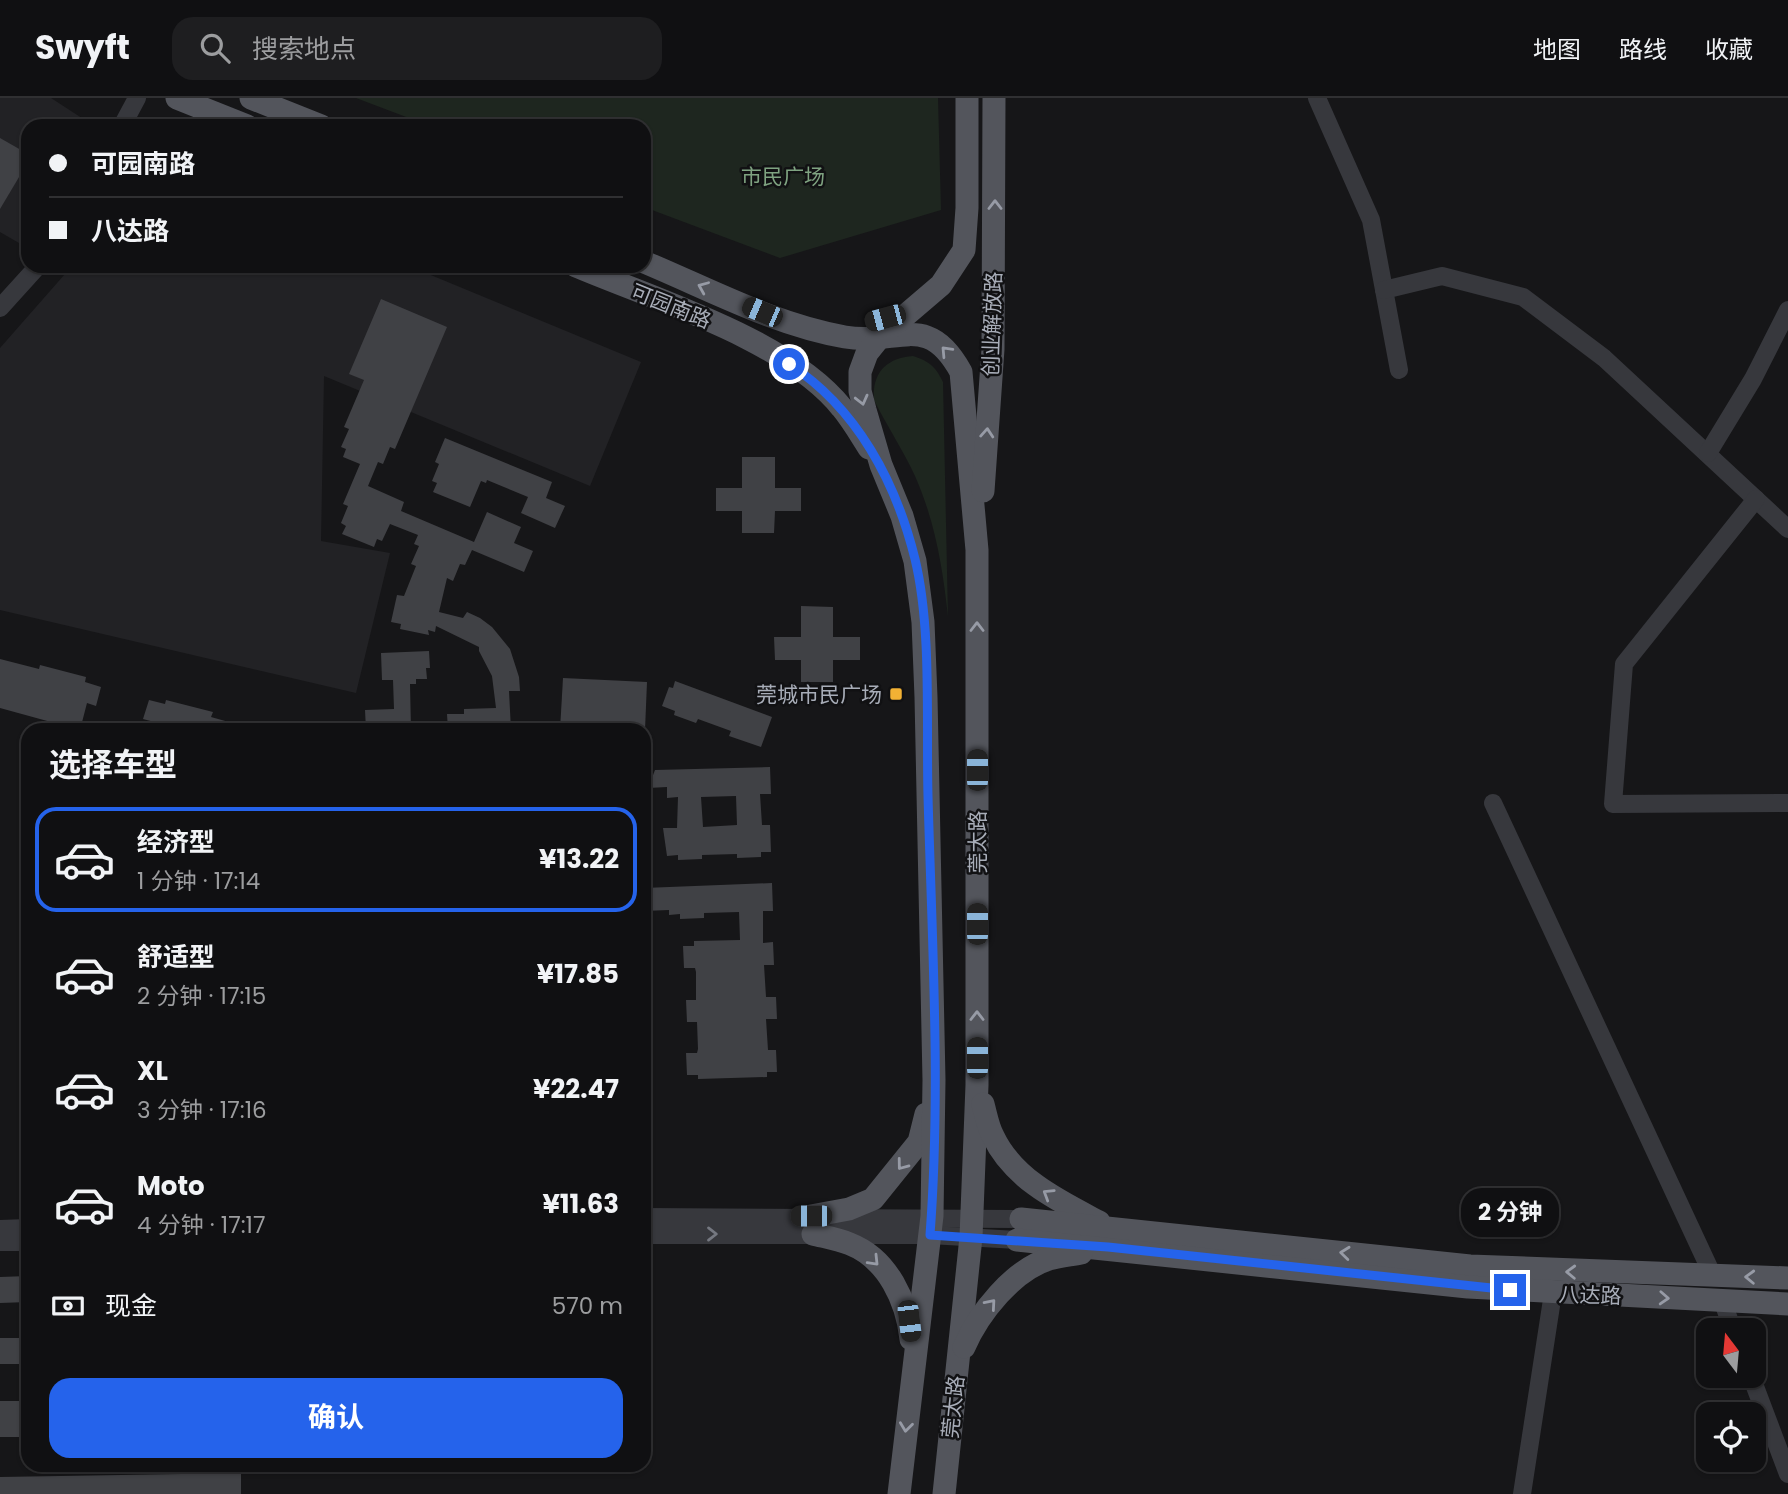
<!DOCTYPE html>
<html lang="zh">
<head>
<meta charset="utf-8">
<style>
  body { margin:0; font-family:Poppins,"Noto Sans SC",sans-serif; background:#1e1e20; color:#f1f3f6; height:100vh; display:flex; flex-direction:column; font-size:26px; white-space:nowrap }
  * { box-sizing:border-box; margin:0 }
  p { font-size:23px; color:#9c9d9f }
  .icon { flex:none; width:38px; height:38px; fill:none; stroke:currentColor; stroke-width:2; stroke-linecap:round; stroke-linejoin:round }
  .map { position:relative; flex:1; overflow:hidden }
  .drawer { position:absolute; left:21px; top:625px; width:630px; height:749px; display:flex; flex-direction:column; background:#101012; border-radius:21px; box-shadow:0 2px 5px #0004,0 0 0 2px #303032 }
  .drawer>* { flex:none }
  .banner { position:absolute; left:21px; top:21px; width:630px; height:154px; border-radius:21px; box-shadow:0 2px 5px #0004,0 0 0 2px #303032; display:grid; align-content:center; height:154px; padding:0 28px; background:#101012 }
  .needle { width:46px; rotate:344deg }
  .tools { position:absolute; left:1696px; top:1220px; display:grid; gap:14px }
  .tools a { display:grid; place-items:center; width:70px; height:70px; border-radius:14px; background:#101012; box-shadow:0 2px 5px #0004,0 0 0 2px #303032; font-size:35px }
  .end { position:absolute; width:32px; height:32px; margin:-16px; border:9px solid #2563eb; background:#fff; box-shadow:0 0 0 4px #fff }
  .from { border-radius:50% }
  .bubble { position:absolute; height:49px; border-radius:21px; background:#101012; box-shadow:0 2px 5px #0004,0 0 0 2px #303032; font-size:23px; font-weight:700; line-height:49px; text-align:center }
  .car { position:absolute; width:21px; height:42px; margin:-21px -10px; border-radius:9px; box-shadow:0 0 5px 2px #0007; background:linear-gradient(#222 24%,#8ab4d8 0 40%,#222 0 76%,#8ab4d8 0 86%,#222 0) }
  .banner b { display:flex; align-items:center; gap:24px; height:66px; font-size:26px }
  .banner b+b { border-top:2px solid #303032 }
  .banner i { width:18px; height:18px; background:#f1f3f6 }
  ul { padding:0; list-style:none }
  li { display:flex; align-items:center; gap:21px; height:105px; margin:0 14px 10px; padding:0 14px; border:4px solid transparent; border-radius:21px }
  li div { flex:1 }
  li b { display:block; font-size:26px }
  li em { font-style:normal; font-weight:700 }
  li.current { border-color:#2563eb }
  li>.icon { width:63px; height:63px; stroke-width:1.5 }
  h2 { padding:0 28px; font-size:32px; line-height:84px }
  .pay { display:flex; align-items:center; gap:18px; height:77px; padding:0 28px; font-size:26px }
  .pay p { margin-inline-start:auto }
  .button { display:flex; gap:14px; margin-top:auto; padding:14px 28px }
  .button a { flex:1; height:80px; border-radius:21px; background:#2563eb; color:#fff; font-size:28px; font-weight:700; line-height:80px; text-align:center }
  header { display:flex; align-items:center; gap:42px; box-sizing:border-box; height:98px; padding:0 35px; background:#101012; border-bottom:2px solid #303032 }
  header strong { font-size:33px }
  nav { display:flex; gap:38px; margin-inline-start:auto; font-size:24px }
  .search { width:490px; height:63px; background:#1e1e20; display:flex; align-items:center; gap:18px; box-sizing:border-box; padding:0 24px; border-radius:21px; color:#9c9d9f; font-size:26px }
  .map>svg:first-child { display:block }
  .built { fill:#222225 }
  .green { fill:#1e261f }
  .building { fill:#404145; fill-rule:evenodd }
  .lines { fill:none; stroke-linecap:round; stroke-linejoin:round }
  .minor { stroke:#37383d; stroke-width:18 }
  .major { stroke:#53555c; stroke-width:23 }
  .oneway { stroke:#979ba6 }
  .oneway2 { stroke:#757881 }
  .route { stroke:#2563eb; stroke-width:9 }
  .poi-dot { fill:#f2b134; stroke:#111113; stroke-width:2.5 }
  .labels { text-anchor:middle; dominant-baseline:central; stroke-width:5; stroke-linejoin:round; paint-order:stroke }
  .park-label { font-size:21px; fill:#7fa381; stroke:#111113 }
  .street-label { font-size:21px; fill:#a8adb8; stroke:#111113 }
  .poi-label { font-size:21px; fill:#a8adb8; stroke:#111113; text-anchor:end }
</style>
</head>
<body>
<header>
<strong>Swyft</strong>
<div class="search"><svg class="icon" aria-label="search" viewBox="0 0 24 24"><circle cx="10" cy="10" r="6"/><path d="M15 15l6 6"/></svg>搜索地点</div>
<nav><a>地图</a><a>路线</a><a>收藏</a></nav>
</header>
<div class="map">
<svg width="1788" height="1396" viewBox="0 0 1788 1396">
  <rect width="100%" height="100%" fill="#161618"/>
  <!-- built -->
  <g class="built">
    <path d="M 0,0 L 51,0 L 91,26 L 89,28 L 28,28 L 28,131 L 19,145 L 0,134 Z"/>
    <path d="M 72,168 L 409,168 L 641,264 L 590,388 L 324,278 L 321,443 L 390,455 L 356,595 L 0,512 L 0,250 Z"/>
  </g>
  <!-- green -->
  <g class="green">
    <path d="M 356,0 L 938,0 L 941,112 L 780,160 L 644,109 L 644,28 L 430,28 Z"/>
    <path d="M 913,258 C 929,263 936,269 943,284 L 948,519 C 943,471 935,423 915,378 C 903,352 887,328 874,302 C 872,275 886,260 913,258 Z"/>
  </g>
  <!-- building -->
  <g class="building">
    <path d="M 0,40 L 28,56 L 28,64 L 0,111 Z"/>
    <path d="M 381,201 L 447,229 L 395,351 L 390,349 L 383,366 L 378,364 L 368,388 L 404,404 L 401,413 L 474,444 L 487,414 L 521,429 L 514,445 L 533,453 L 524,474 L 472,452 L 465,467 L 460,466 L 453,483 L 447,480 L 439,514 L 463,520 L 467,514 L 480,520 L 492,529 L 510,551 L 519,579 L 520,593 L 509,593 L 511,632 L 448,632 L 447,616 L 464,616 L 464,611 L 496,610 L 492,578 L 479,553 L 479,549 L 436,528 L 435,534 L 428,532 L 429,537 L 400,531 L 401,526 L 391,524 L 397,497 L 404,498 L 416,468 L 411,466 L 419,448 L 414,446 L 418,437 L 390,426 L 382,443 L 377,441 L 374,449 L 342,436 L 346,428 L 341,425 L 348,408 L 343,406 L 360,366 L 343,359 L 346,351 L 341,349 L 349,331 L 344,329 L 364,282 L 349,276 Z"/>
    <path d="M 445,340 L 552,384 L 546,400 L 565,408 L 555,430 L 521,415 L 528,399 L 487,382 L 486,385 L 481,383 L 470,409 L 433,394 L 437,385 L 432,383 L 439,366 L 435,364 Z"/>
    <path d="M 742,359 L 775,359 L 775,390 L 801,390 L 801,413 L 775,413 L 774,435 L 742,435 L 742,413 L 716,413 L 716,390 L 742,390 Z"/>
    <path d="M 801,508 L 833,509 L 833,539 L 860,539 L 860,562 L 833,562 L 833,584 L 801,584 L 801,562 L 775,562 L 774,539 L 801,539 Z"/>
    <path d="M 429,553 L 430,570 L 426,570 L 427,581 L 416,581 L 416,586 L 410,586 L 411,632 L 366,632 L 365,612 L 394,611 L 393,582 L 382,582 L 381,555 Z"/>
    <path d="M 0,561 L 39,571 L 40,567 L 86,579 L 85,584 L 101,589 L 96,608 L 87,605 L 80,632 L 0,610 Z"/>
    <path d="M 563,580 L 647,584 L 645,632 L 560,632 Z"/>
    <path d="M 675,583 L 772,619 L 761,649 L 729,638 L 731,633 L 698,621 L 696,625 L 674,617 L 675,613 L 662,608 L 669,589 L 673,590 Z"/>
    <path d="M 149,602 L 165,606 L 166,602 L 213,614 L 211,619 L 243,628 L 243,632 L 156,632 L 158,625 L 143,621 Z"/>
    <path d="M 770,669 L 771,696 L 760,696 L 762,727 L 770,727 L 771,754 L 761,754 L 761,759 L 737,760 L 737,756 L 702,757 L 702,761 L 678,762 L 678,757 L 667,758 L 663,730 L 677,730 L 678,699 L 667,700 L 667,689 L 648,690 L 655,672 ZM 736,698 L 737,727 L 703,729 L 701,699 Z"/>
    <path d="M 772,785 L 773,813 L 763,813 L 763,845 L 773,844 L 774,867 L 764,867 L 766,899 L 776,899 L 777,921 L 766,921 L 768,952 L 776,952 L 777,974 L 767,974 L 767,979 L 698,981 L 698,977 L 687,977 L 686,955 L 697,955 L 698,951 L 697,924 L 687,924 L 686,902 L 696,902 L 696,874 L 695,870 L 684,870 L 683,848 L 694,848 L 694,843 L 740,842 L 739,814 L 704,815 L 704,820 L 680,821 L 680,816 L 669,817 L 669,812 L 644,813 L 644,790 Z"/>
    <path d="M 28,1178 L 28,1204 L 0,1205 L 0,1179 Z"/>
    <rect x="0" y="1240" width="28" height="26"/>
    <rect x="0" y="1303" width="28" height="36"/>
    <path d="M 241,1375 L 241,1396 L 0,1396 L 0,1379 Z"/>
  </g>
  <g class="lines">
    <!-- minor -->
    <g class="minor">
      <path d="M 1317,0 L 1371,122 L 1399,272"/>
      <path d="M 122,28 L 137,0"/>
      <path d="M 1384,192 L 1442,178 L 1523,199 L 1604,260 L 1788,431"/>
      <path d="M 0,210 L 38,168"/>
      <path d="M 1708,355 L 1753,281 L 1788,212"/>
      <path d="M 1756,401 L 1624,566 L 1613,706 L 1788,705"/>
      <path d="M 1493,705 L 1713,1178"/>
      <path d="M 644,1119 L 1021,1121"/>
      <path d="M 0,1131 L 28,1130"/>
      <path d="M 644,1137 L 930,1137 L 1017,1142"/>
      <path d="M 0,1144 L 28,1144"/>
      <path d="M 1722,1202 L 1733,1232"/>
      <path d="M 1751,1278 L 1788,1376"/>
      <path d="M 1522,1396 L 1553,1195"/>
    </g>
    <!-- major -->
    <g class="major">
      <path d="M 177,0 L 247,28"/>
      <path d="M 251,0 L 321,28"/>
      <path d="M 644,164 C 709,191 775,227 845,239 C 898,248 927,212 961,274 L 977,452 L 977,987 L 971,1139 L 944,1396"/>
      <path d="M 576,168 C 656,202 788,242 842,310 C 852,322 860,336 869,350"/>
      <path d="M 983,393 L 993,251 L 994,0"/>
      <path d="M 983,1006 C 986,1017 988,1029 993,1038 C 1013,1081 1059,1103 1099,1124"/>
      <path d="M 811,1118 L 849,1111 L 873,1101 L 919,1044 L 926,1016"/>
      <path d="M 1021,1121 L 1470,1168 L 1788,1180"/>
      <path d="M 813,1136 C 825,1139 838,1141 850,1146 C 888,1161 907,1203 911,1241"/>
      <path d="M 1017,1142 L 1468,1189 L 1788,1206"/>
      <path d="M 964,1249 C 979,1215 1013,1172 1049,1161 C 1060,1158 1071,1157 1081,1155"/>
      <path d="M 899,1396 L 932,1118 L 934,982 L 926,599 L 923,524 L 915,463 L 902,418 L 881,367 L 865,312 L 860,293 L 860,274 L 867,255 L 879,240 L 941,187 L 964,152 L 967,110 L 967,0"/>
    </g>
  </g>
  <!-- one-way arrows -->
  <defs><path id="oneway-chevron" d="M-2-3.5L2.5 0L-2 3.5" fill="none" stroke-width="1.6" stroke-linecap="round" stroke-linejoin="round" transform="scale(1.75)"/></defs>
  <g class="oneway">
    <use href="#oneway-chevron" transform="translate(995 107) rotate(-90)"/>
    <use href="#oneway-chevron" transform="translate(703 189) rotate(-157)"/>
    <use href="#oneway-chevron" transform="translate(946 253) rotate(-133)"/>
    <use href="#oneway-chevron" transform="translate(862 302) rotate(76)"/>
    <use href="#oneway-chevron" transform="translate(987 335) rotate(-86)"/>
    <use href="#oneway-chevron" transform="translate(977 529) rotate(-90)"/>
    <use href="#oneway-chevron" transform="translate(977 918) rotate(-90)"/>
    <use href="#oneway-chevron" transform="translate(902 1067) rotate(127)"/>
    <use href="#oneway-chevron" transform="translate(1048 1096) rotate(-148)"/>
    <use href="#oneway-chevron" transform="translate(1345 1155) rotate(-174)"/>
    <use href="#oneway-chevron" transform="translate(874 1163) rotate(46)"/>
    <use href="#oneway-chevron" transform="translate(1571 1174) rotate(-178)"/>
    <use href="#oneway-chevron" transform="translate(1750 1179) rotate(-178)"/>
    <use href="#oneway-chevron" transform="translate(1664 1200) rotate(3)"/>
    <use href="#oneway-chevron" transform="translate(991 1206) rotate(-49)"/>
    <use href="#oneway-chevron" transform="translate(906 1329) rotate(97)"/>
  </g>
  <use class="oneway2" href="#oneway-chevron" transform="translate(712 1136)"/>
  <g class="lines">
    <!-- route -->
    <path class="route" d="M 789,266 C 857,310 896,384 915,461 C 932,531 926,625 928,698 C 932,844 941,992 930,1137 L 1108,1149 L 1510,1192"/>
  </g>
  <!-- markers -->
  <rect class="poi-dot" x="889" y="589" width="14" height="14" rx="3.5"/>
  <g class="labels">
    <!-- park labels -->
    <g class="park-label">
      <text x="783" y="78">市民广场</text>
    </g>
    <!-- street labels -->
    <g class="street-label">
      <text transform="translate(671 208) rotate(22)">可园南路</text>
      <text transform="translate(992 226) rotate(-88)">创业解放路</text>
      <text transform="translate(977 744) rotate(-90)">莞太路</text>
      <text transform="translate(1590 1197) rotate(2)">八达路</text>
      <text transform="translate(953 1309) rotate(-84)">莞太路</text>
    </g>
    <!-- poi labels -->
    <g class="poi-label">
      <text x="882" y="596">莞城市民广场</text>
    </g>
  </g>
</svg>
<div class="tools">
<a><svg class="needle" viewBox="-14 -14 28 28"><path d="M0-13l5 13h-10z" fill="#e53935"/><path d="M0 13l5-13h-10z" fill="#9c9d9f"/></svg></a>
<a><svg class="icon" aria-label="locate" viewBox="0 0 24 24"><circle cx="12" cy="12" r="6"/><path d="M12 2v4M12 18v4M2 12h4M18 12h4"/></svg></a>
</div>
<i class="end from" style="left:789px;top:266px"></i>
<i class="end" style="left:1510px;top:1192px"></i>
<div class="bubble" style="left:1461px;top:1090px;width:98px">2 分钟</div>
<i class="car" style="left:762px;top:214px;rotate:293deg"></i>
<i class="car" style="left:885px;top:220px;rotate:255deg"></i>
<i class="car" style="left:977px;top:672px;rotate:0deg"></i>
<i class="car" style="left:977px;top:826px;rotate:0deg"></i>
<i class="car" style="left:977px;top:960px;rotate:0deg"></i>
<i class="car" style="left:811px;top:1118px;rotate:270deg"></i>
<i class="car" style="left:909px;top:1223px;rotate:173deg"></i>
<div class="banner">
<b><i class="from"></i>可园南路</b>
<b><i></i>八达路</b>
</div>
<section class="drawer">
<h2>选择车型</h2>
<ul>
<li class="current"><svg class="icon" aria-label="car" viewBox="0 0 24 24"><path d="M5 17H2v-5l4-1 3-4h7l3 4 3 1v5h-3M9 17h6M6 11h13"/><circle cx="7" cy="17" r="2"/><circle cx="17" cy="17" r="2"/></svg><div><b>经济型</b><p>1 分钟 · 17:14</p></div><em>¥13.22</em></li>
<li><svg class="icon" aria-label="car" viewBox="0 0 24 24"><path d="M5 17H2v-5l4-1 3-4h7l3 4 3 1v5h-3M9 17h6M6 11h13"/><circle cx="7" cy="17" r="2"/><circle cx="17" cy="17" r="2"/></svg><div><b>舒适型</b><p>2 分钟 · 17:15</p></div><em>¥17.85</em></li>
<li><svg class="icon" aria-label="car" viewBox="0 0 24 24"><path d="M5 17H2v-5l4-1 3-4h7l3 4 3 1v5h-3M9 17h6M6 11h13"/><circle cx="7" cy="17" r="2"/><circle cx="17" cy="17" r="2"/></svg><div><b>XL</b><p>3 分钟 · 17:16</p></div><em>¥22.47</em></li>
<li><svg class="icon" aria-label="car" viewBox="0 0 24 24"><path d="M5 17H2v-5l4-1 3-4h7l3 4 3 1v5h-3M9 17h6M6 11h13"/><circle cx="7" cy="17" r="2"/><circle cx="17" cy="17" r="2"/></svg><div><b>Moto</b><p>4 分钟 · 17:17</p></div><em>¥11.63</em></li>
</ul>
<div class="pay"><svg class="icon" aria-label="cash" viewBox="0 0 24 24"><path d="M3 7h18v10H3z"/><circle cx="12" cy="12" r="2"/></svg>现金<p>570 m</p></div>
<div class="button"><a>确认</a></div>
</section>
</div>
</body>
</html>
